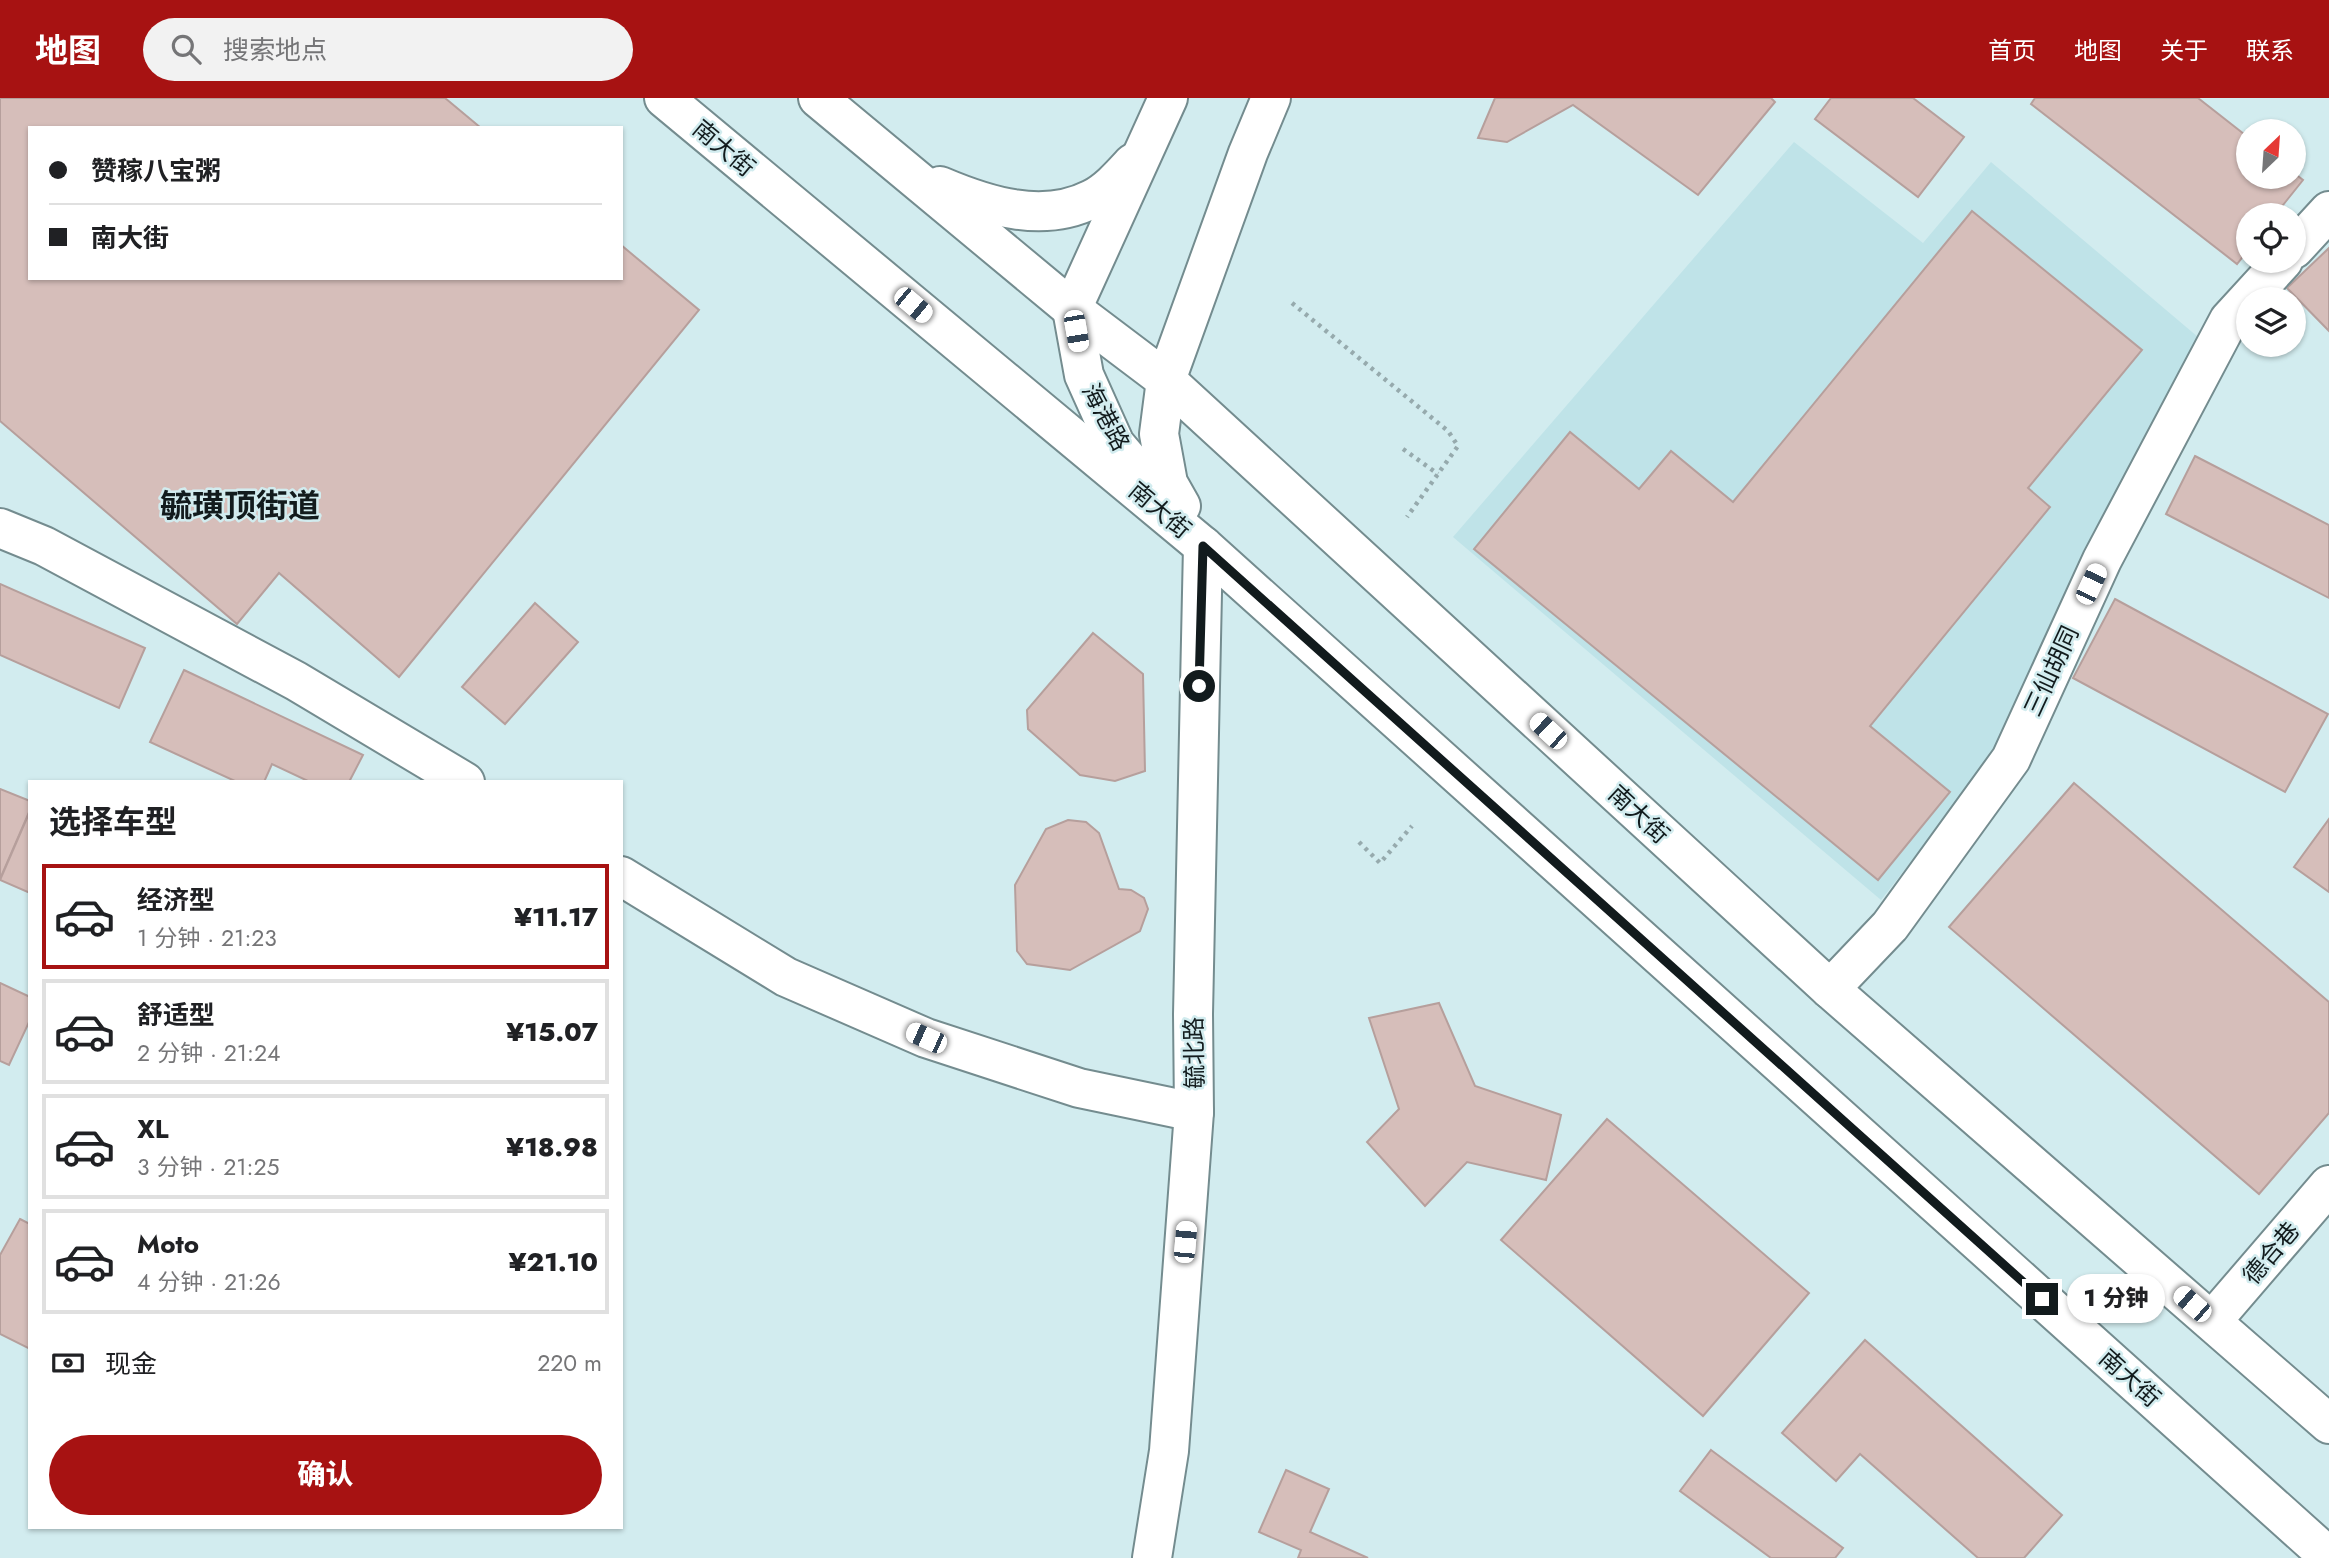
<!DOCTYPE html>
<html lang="zh">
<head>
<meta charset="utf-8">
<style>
  body { margin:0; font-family:Jost,"Noto Sans SC",sans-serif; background:#f2f2f2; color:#202124; height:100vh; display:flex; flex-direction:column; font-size:26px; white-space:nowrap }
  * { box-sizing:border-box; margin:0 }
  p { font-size:23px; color:#757577 }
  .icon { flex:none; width:38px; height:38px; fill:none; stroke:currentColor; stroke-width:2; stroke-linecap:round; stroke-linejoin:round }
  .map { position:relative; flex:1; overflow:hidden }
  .panel { position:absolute; left:28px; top:682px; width:595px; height:749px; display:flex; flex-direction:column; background:#fff; border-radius:0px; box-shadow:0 2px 5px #0004 }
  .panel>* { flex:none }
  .guide { position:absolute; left:28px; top:28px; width:595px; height:154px; border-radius:0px; box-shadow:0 2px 5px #0004; display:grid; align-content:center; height:154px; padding:0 21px; background:#fff }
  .needle { width:46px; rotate:25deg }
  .controls { position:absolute; left:2236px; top:21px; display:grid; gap:14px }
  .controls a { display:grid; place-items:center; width:70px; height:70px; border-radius:50%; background:#fff; box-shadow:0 2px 5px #0004; font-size:35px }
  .end { position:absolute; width:32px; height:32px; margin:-16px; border:9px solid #121b1d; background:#fff; box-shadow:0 0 0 4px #fff }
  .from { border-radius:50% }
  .bubble { position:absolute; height:49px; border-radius:24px; background:#fff; box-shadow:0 2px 5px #0004; font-size:23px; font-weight:800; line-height:49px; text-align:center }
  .car { position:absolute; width:21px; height:42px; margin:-21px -10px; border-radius:9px; box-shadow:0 0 5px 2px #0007; background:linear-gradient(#fff 24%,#345 0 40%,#fff 0 76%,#345 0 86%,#fff 0) }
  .guide b { display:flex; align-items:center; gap:24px; height:66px; font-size:26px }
  .guide b+b { border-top:2px solid #e0e0e0 }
  .guide i { width:18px; height:18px; background:#202124 }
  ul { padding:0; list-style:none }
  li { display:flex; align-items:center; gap:21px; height:105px; margin:0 14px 10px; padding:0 7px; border:4px solid #e0e0e0; border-radius:0px }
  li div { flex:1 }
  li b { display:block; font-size:26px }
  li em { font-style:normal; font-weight:800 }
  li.current { border-color:#a71212 }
  li>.icon { width:63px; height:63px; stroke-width:1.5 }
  h2 { padding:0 21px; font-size:32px; line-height:84px }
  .pay { display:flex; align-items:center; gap:18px; height:77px; padding:0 21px; font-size:26px }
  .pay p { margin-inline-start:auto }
  .button { display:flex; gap:14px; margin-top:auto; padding:14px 21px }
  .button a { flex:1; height:80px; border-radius:42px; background:#a71212; color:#fff; font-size:28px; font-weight:800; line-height:80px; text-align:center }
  header { display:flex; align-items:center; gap:42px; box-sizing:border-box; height:98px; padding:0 35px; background:#a71212; color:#fff }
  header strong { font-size:33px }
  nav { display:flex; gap:38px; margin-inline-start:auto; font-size:24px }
  .search { width:490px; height:63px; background:#f2f2f2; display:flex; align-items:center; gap:18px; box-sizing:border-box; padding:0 24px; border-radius:38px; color:#757577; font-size:26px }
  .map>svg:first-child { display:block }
  .built { fill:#bfe3e8 }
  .building { fill:#d6beba; stroke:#b69f9c; stroke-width:2 }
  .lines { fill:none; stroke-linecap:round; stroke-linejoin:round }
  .minor-casing { stroke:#748c8f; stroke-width:42 }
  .major-casing { stroke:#748c8f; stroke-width:42 }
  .path { stroke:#96aaad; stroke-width:4.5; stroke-dasharray:3.5 5; stroke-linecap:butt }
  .minor { stroke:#fff; stroke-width:38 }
  .major { stroke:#fff; stroke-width:38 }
  .route { stroke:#121b1d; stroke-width:9 }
  .labels { text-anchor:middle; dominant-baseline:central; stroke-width:5; stroke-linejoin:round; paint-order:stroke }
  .street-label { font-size:24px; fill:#121b1d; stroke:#d2ecef }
  .district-label { font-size:32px; font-weight:bold; fill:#121b1d; stroke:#d2ecef }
</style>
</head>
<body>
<header>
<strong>地图</strong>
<div class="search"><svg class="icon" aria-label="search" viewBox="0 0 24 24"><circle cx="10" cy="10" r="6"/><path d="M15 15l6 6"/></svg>搜索地点</div>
<nav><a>首页</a><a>地图</a><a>关于</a><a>联系</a></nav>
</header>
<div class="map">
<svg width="2329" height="1460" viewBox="0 0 2329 1460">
  <rect width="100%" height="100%" fill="#d2ecef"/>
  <!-- built -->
  <path class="built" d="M 1794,44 L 1923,145 L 1991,64 L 2198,239 L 1996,655 L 1881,802 L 1453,439 Z"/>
  <!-- building -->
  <g class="building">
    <path d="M 0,0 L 445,0 L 481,30 L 30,30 L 30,180 L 621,180 L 621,147 L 699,212 L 399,579 L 279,475 L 237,526 L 0,323 Z"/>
    <path d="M 1495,0 L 1771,0 L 1775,4 L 1698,97 L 1573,7 L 1507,44 L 1478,40 Z"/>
    <path d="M 1831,0 L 1913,0 L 1964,39 L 1918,99 L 1815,21 Z"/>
    <path d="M 2035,0 L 2198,0 L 2249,40 L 2249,79 L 2294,79 L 2294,75 L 2303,82 L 2275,117 L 2249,117 L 2249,151 L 2237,166 L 2031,6 Z"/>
    <path d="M 1972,113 L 2142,252 L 2028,390 L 2050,409 L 1870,628 L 1950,694 L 1878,782 L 1474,451 L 1570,334 L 1639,391 L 1671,353 L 1733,404 Z"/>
    <path d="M 2329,150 L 2329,233 L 2287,190 Z"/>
    <path d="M 2195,358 L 2329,427 L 2329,500 L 2166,416 Z"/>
    <path d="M 0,486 L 145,550 L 119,610 L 0,557 Z"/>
    <path d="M 2115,501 L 2328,616 L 2285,694 L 2073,580 Z"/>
    <path d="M 535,505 L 578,544 L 505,626 L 462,589 Z"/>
    <path d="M 1093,535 L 1143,576 L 1145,673 L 1115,683 L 1080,677 L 1028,631 L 1027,612 Z"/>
    <path d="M 184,572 L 363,657 L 349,684 L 310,684 L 272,666 L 264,684 L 237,684 L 150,644 Z"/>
    <path d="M 2074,685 L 2329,904 L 2329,1015 L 2259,1096 L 1949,829 Z"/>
    <path d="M 0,691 L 30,703 L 30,712 L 0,781 Z"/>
    <path d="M 30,713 L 30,795 L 0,782 Z"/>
    <path d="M 2329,721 L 2329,794 L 2294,769 Z"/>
    <path d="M 1068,722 L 1086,724 L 1099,735 L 1119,791 L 1131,792 L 1144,800 L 1148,811 L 1140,833 L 1070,872 L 1027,866 L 1017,853 L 1015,787 L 1046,731 Z"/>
    <path d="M 0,885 L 30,899 L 30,922 L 9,967 L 0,963 Z"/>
    <path d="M 1439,905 L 1475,988 L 1561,1017 L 1546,1082 L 1467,1064 L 1425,1108 L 1367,1044 L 1399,1011 L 1369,920 Z"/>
    <path d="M 1607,1021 L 1809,1195 L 1703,1318 L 1501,1142 Z"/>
    <path d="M 20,1121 L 30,1126 L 30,1251 L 0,1236 L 0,1157 Z"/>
    <path d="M 1865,1242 L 2062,1417 L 2024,1460 L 1978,1460 L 1860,1356 L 1836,1383 L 1782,1335 Z"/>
    <path d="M 1711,1352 L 1843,1450 L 1835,1460 L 1771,1460 L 1680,1393 Z"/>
    <path d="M 1286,1372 L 1329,1391 L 1310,1434 L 1368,1460 L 1298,1460 L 1301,1452 L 1259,1434 Z"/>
  </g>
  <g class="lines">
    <!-- minor casing -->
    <g class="minor-casing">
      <g id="minor">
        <path d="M 2294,151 L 2329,113"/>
        <path d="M 0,430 L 44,448 L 296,583 L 465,684"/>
        <path d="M 621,778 L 786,879 L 926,940 L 1079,990 L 1194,1014"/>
        <path d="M 1830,891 L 1890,828 L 2011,661 L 2102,462 L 2229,222 L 2283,163"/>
        <path d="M 2212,1223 L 2329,1087"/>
        <path d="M 1152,1460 L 1169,1353 L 1194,1014 L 1193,916 L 1203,448"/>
      </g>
    </g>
    <!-- major casing -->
    <g class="major-casing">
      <g id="major">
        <path d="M 664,0 L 1203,448 L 2329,1459"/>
        <path d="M 818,0 L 1072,211 L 1166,282 L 1830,891 L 2329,1326"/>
        <path d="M 940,88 C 987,108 1043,126 1092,101 C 1108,93 1121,78 1133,65"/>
        <path d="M 1143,379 L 1115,346 L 1084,277 L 1072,211 L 1168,0"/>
        <path d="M 1181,408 L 1168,385 L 1159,336 L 1166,282 L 1248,55 L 1271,0"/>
      </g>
    </g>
    <!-- path -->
    <g class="path">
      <path d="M 1292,205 L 1448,333 L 1458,348 L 1407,419"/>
      <path d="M 1403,351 L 1438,376"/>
      <path d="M 1359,744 L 1380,765 L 1412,728"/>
    </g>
    <!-- minor -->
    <use href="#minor" class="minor"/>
    <!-- major -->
    <use href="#major" class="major"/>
  </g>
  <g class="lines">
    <!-- route -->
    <path class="route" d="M 1199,588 L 1203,448 L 2042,1201"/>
  </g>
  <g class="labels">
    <!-- street labels -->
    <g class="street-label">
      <text transform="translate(724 50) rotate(40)">南大街</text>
      <text transform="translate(1106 319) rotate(62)">海港路</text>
      <text transform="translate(1160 412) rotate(40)">南大街</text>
      <text transform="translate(2051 573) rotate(-65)">三仙胡同</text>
      <text transform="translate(1639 716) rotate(43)">南大街</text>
      <text transform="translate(1194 955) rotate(-91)">毓北路</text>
      <text transform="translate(2271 1155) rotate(-50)">德合巷</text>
      <text transform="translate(2130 1280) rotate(42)">南大街</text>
    </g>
    <!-- district labels -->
    <g class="district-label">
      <text x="240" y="408">毓璜顶街道</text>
    </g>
  </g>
</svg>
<div class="controls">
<a><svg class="needle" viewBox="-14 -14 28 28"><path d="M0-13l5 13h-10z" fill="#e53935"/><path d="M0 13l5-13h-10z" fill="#757577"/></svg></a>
<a><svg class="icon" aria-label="locate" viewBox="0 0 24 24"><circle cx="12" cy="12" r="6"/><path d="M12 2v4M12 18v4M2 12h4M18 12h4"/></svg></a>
<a><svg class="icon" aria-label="layers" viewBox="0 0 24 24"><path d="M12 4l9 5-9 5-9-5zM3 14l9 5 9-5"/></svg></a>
</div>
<i class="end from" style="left:1199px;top:588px"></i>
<i class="end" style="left:2042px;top:1201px"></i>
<div class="bubble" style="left:2067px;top:1176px;width:98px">1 分钟</div>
<i class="car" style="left:913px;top:207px;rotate:130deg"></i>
<i class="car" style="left:1076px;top:233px;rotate:170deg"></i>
<i class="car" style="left:2091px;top:486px;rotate:25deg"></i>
<i class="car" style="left:1548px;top:633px;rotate:313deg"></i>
<i class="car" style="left:926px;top:940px;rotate:294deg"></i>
<i class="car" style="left:1185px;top:1144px;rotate:5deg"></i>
<i class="car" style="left:2192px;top:1206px;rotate:311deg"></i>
<div class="guide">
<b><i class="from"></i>赞稼八宝粥</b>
<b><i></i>南大街</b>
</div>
<section class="panel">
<h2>选择车型</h2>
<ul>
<li class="current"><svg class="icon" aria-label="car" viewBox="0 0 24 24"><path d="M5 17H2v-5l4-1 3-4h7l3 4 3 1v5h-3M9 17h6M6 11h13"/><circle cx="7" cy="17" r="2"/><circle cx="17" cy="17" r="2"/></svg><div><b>经济型</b><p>1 分钟 · 21:23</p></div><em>¥11.17</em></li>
<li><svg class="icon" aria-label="car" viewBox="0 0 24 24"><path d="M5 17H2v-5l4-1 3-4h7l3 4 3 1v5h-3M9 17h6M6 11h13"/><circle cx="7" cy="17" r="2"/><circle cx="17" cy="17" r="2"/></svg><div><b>舒适型</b><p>2 分钟 · 21:24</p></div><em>¥15.07</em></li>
<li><svg class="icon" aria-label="car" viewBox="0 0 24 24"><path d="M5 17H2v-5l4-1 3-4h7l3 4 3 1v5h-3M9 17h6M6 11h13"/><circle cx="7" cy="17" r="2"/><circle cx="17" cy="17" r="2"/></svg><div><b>XL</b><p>3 分钟 · 21:25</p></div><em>¥18.98</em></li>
<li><svg class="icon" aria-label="car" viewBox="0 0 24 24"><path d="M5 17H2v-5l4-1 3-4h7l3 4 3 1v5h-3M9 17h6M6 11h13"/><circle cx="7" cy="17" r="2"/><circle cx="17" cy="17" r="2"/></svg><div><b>Moto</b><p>4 分钟 · 21:26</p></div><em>¥21.10</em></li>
</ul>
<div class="pay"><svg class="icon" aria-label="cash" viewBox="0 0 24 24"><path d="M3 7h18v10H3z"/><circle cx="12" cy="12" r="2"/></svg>现金<p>220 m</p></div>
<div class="button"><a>确认</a></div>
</section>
</div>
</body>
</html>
